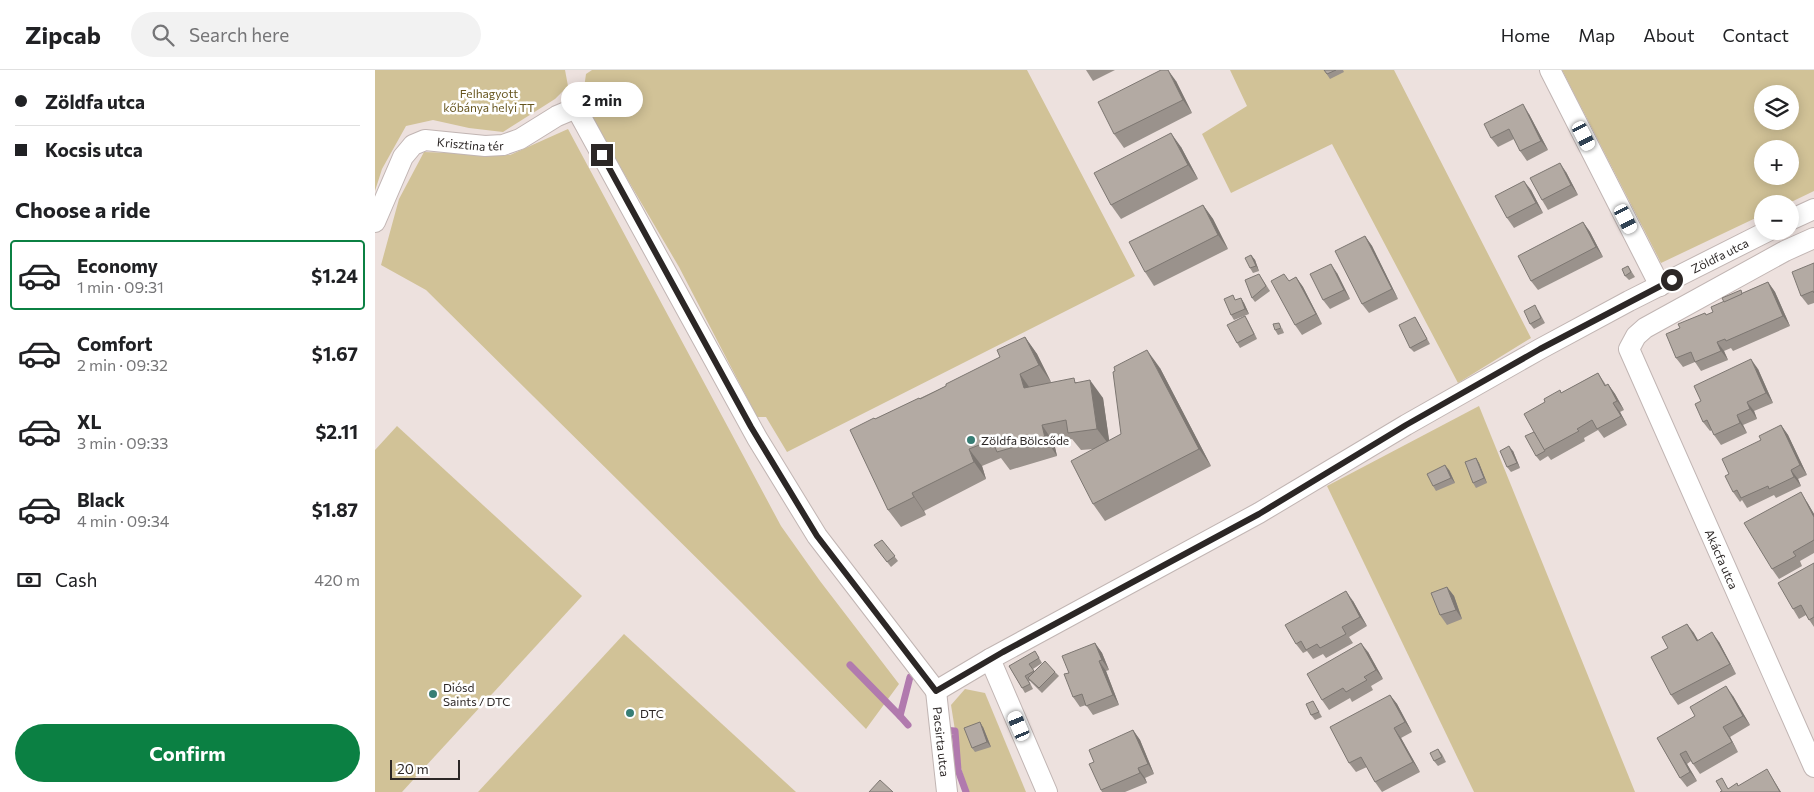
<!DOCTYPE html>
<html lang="en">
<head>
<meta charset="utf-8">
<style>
  body { margin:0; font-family:Commissioner,sans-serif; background:#f2f2f2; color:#202124; height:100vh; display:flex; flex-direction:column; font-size:19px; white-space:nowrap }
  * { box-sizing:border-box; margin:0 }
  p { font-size:16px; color:#757577 }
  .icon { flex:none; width:28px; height:28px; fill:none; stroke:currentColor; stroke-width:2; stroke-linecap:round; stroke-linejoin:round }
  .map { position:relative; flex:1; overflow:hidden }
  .sheet { display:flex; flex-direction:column; background:#fff; width:375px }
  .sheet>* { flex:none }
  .top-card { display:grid; align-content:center; height:110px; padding:0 15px; background:#fff }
  .tools { position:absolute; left:1379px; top:15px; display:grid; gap:10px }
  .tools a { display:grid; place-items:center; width:45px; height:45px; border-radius:50%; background:#fff; box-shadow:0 2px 12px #0003; font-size:25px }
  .scale { position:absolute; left:15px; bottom:12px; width:70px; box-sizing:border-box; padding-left:5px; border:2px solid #2c2726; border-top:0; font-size:14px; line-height:18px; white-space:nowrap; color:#2c2726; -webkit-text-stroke:4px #fff; paint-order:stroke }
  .end { position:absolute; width:22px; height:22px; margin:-11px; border:6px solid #2c2726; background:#fff; box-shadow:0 0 0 2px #fff }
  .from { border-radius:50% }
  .bubble { position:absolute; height:35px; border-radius:18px; background:#fff; box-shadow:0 2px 12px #0003; font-size:16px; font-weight:700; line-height:35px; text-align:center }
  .car { position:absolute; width:15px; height:30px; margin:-15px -8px; border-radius:6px; box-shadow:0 0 4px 1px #0007; background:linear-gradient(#fff 24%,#345 0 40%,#fff 0 76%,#345 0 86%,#fff 0) }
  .top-card b { display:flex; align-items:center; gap:18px; height:48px; font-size:19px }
  .top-card b+b { border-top:1px solid #e0e0e0 }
  .top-card i { width:12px; height:12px; background:#202124 }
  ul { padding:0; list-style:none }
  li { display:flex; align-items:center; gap:15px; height:70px; margin:0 10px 8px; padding:0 5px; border:2px solid transparent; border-radius:5px }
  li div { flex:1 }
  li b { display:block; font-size:19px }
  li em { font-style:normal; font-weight:700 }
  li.selected { border-color:#0b8043 }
  li>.icon { width:45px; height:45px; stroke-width:1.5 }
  h2 { padding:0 15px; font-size:22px; line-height:60px }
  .pay { display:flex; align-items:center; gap:12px; height:55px; padding:0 15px; font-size:19px }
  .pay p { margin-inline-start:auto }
  .button { display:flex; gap:10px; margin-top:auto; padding:10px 15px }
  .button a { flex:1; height:58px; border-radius:30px; background:#0b8043; color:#fff; font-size:20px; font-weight:700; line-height:58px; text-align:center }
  header { display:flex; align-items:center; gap:30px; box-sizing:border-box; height:70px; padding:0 25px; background:#fff; border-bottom:1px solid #e0e0e0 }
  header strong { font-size:24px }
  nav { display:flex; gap:28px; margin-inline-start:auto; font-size:18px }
  .search { width:350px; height:45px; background:#f2f2f2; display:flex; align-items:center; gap:12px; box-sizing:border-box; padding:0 18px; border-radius:28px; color:#757577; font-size:19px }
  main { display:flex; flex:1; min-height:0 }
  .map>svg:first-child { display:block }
  .green { fill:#d1c297; fill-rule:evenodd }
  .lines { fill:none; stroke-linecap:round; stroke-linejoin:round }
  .stream { stroke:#b17aae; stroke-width:7 }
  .street-casing { stroke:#c1b5b3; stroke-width:22 }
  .street { stroke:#fff; stroke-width:20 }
  .wall { fill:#9a928c }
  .shaded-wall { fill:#7d7772 }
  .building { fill:#b3aaa3; stroke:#7d7772 }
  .route { stroke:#2c2726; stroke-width:6 }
  .poi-dot { fill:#377e75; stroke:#fff; stroke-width:2 }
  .labels { text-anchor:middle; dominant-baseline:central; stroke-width:5; stroke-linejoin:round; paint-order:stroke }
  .park-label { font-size:12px; fill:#67561f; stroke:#fff }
  .street-label { font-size:12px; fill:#2c2726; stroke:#fff }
  .poi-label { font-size:12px; fill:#2c2726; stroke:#fff; text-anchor:start }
</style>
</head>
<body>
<header>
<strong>Zipcab</strong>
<div class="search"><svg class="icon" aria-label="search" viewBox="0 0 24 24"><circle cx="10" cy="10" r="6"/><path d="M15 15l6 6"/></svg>Search here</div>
<nav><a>Home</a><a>Map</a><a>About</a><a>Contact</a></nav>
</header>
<main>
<section class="sheet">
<div class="top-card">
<b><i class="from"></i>Zöldfa utca</b>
<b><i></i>Kocsis utca</b>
</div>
<h2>Choose a ride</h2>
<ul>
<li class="selected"><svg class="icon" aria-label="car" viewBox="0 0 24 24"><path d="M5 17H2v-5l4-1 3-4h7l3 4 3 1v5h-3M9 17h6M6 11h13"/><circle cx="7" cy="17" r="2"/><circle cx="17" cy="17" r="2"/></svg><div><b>Economy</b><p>1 min · 09:31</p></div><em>$1.24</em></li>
<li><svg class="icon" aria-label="car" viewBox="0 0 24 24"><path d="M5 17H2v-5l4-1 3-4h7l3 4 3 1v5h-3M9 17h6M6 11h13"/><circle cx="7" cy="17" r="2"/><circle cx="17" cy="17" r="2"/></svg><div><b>Comfort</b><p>2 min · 09:32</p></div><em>$1.67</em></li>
<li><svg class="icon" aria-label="car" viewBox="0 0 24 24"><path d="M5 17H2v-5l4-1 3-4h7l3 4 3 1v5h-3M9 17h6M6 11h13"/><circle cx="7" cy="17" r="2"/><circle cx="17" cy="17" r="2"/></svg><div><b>XL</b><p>3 min · 09:33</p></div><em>$2.11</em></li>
<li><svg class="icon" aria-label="car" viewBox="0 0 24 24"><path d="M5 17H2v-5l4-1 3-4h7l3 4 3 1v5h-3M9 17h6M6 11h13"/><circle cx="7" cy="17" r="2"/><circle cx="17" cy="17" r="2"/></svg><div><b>Black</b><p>4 min · 09:34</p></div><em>$1.87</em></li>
</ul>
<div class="pay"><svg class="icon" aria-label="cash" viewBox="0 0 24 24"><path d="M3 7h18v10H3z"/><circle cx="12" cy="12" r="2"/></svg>Cash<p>420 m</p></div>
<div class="button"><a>Confirm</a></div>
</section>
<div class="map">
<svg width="1439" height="722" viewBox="0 0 1439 722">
  <rect width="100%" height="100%" fill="#ede1de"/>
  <!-- green -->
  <g class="green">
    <path d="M 0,0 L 190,0 L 193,16 L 180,29 L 128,62 L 94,58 L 58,50 L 31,56 L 7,99 L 0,121 Z"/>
    <path d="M 217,0 L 652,0 L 760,206 L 412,382 L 391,347 L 382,347 L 304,197 L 207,32 L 211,4 Z"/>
    <path d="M 855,0 L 1019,0 L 1156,268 L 1083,313 L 957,74 L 856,123 L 827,64 L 872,36 Z"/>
    <path d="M 1187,0 L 1439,0 L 1439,121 L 1412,134 L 1388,134 L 1387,145 L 1286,193 ZM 1388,24 L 1415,24 L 1415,51 L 1388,51 ZM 1388,79 L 1415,79 L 1415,106 L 1388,106 Z"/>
    <path d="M 193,59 L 406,456 L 445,511 L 524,614 L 491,659 L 366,532 L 51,220 L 6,195 L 24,129 L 49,82 L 135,85 Z"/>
    <path d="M 1104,336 L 1260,722 L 1099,722 L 952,416 Z"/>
    <path d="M 22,356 L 207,526 L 27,722 L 0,722 L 0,380 Z"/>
    <path d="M 249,564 L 421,722 L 103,722 Z"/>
    <path d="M 590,619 L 610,623 L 651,722 L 593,722 L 586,698 L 576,635 Z"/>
  </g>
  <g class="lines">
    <!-- stream -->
    <g class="stream">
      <path d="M 475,595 L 525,646"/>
      <path d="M 533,655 L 525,646 L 535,607"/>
      <path d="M 568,660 L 580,661 L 583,700 L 591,722"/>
    </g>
    <!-- street casing -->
    <g class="street-casing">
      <g id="street">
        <path d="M 1175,0 L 1285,216"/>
        <path d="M 1415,150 L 1439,139"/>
        <path id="s1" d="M 0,152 L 28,87 L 38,75 L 50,70 L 110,76 L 128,75 L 145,69 L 182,46 L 201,38 L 382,368 L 442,466 L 561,621"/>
        <path id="s2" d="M 1439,168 L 1410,181 L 1270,258 L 1261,266 L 1254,279 L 1439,697"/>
        <path id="s3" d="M 615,589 L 884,443 L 1031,355 L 1165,279 L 1254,231 L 1393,161"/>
        <path d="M 561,621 L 615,589 L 672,722"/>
        <path id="s4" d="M 561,621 L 572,722"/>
      </g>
    </g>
    <!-- street -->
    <use href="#street" class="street"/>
  </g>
  <!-- wall -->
  <g class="wall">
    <path d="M 711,0 L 740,0 L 718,11 Z"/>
    <path d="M 949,0 L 968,0 L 969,2 L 955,9 Z"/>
    <path d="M 801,11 L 817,43 L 749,78 L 739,64 Z"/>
    <path d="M 1154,44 L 1173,80 L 1152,91 L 1145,81 L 1139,69 L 1123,77 L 1116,68 Z"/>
    <path d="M 806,77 L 823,109 L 746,149 L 736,135 Z"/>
    <path d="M 1191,102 L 1203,125 L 1173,140 L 1167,130 Z"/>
    <path d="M 1156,120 L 1168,143 L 1139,158 L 1132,148 Z"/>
    <path d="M 828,135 L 838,149 L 853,179 L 779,216 L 770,202 Z"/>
    <path d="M 1208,152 L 1215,162 L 1228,187 L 1163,220 L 1156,211 Z"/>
    <path d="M 990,166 L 997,176 L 1023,229 L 994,243 L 987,234 Z"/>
    <path d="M 876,185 L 880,190 L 884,201 L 878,203 L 875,198 Z"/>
    <path d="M 1439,193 L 1439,233 L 1433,235 L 1426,226 Z"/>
    <path d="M 1253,196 L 1260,207 L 1254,210 L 1250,206 Z"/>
    <path d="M 962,203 L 975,229 L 955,239 L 948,230 Z"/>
    <path d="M 884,204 L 895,221 L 880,232 L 877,228 Z"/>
    <path d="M 921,207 L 928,217 L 947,254 L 927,265 L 920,255 L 914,211 Z"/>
    <path d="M 1393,212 L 1400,222 L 1415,256 L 1358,281 L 1356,278 L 1349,281 L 1353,290 L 1326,301 L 1320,292 L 1308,297 L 1301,288 L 1305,258 L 1338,242 L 1368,223 Z"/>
    <path d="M 866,228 L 869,233 L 874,244 L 859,250 L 856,245 L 861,230 Z"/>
    <path d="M 1163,240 L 1170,253 L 1159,259 L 1155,254 Z"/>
    <path d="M 870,246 L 882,269 L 865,278 L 862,273 Z"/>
    <path d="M 1040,247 L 1043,252 L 1055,274 L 1039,282 L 1035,278 Z"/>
    <path d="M 907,258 L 909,263 L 903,265 L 900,260 Z"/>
    <path d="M 650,267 L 662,284 L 676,312 L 702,312 L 728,328 L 734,371 L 746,364 L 785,298 L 836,396 L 730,451 L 718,434 L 719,379 L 706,380 L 697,369 L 679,373 L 682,386 L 635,400 L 626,388 L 607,396 L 611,409 L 549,441 L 551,445 L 526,457 L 513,440 L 500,349 L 571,316 L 625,287 Z"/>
    <path d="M 1383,299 L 1398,333 L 1379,341 L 1382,349 L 1368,355 L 1372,363 L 1346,375 L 1339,365 L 1337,360 L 1335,361 L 1328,352 L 1326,331 Z"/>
    <path d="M 1223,303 L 1231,315 L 1233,314 L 1240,324 L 1249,340 L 1245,342 L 1252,355 L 1229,368 L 1223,360 L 1209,368 L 1210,371 L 1176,390 L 1173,386 L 1165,391 L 1161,386 L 1159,362 L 1186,323 Z"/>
    <path d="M 1406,355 L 1413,365 L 1432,405 L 1423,409 L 1426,416 L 1401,428 L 1399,425 L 1372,438 L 1367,430 L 1365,432 L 1358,422 L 1354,404 L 1386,370 Z"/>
    <path d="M 1138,381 L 1145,398 L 1136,402 L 1132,397 Z"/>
    <path d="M 1101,388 L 1104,393 L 1112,413 L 1101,418 L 1098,413 Z"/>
    <path d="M 1074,400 L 1080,413 L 1061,421 L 1058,416 Z"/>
    <path d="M 1432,432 L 1439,444 L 1439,483 L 1425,491 L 1427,496 L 1404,509 L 1397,499 Z"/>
    <path d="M 507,470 L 523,491 L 516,497 L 503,480 Z"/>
    <path d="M 1439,493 L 1439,557 L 1431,545 L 1424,549 L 1418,539 Z"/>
    <path d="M 1072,517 L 1079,526 L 1087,549 L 1072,555 L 1065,545 Z"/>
    <path d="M 978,531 L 992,556 L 974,567 L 978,573 L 951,588 L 948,584 L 938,589 L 932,581 L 928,583 L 921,574 Z"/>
    <path d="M 1312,554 L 1323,570 L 1344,572 L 1361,604 L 1303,635 L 1296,625 L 1293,578 Z"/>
    <path d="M 720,573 L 727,583 L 734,600 L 731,601 L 744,635 L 718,645 L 711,635 L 705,637 L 698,627 L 694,603 Z"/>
    <path d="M 993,582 L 1008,609 L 996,616 L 998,620 L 977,632 L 975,628 L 954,640 L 947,630 Z"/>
    <path d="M 663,586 L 667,593 L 658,599 L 659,601 L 680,602 L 684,606 L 667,623 L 655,611 L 654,611 L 658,619 L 650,623 L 634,596 Z"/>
    <path d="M 1015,625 L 1022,634 L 1037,662 L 1026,668 L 1045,702 L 1007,722 L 1000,712 L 992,697 L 981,702 L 974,693 Z"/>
    <path d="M 1358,626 L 1375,655 L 1355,667 L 1363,682 L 1325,704 L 1316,691 L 1312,694 L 1322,711 L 1312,717 L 1305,708 L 1282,668 Z"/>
    <path d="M 938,631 L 947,647 L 940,650 L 936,645 Z"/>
    <path d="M 608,657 L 616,677 L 600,682 L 597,678 Z"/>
    <path d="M 758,660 L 765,670 L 779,704 L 770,708 L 772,713 L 750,722 L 727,722 L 726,720 L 719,692 Z"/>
    <path d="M 1063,679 L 1067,684 L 1071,692 L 1063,696 L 1059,691 Z"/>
  </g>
  <!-- shaded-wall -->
  <g class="shaded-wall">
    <path d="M 793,0 L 801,11 L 817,43 L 808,30 Z"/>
    <path d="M 1148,34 L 1154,44 L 1173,80 L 1166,71 Z"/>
    <path d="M 796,63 L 806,77 L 823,109 L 813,95 Z"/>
    <path d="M 1185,93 L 1191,102 L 1203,125 L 1196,115 Z"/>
    <path d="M 1149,111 L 1156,120 L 1168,143 L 1161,133 Z"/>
    <path d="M 828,135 L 838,149 L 853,179 L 843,165 Z"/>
    <path d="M 1208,152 L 1215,162 L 1228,187 L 1221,177 Z"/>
    <path d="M 990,166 L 997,176 L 1023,229 L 1017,219 Z"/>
    <path d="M 876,185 L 880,190 L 884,201 L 881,196 Z"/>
    <path d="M 956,194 L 962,203 L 975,229 L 969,220 Z"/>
    <path d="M 921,207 L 928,217 L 947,254 L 941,244 Z"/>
    <path d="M 1393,212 L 1400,222 L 1415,256 L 1408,246 Z"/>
    <path d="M 866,228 L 869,233 L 874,244 L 870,239 Z"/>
    <path d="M 870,246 L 873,251 L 882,269 L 879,264 Z"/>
    <path d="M 650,267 L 662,284 L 676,312 L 664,295 Z"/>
    <path d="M 1342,272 L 1349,281 L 1353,290 L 1346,281 Z"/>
    <path d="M 772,280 L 785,298 L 836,396 L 824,379 Z"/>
    <path d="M 1376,289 L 1383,299 L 1398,333 L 1391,323 Z"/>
    <path d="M 645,304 L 657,321 L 649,318 Z"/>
    <path d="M 715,310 L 728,328 L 735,376 L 722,359 Z"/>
    <path d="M 1233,314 L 1240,324 L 1249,340 L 1242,331 Z"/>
    <path d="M 1372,332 L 1379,341 L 1382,349 L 1375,339 Z"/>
    <path d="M 1238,333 L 1245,342 L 1252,355 L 1246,346 Z"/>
    <path d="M 1362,345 L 1368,355 L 1372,363 L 1365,353 Z"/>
    <path d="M 667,355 L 679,373 L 682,386 L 670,368 Z"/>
    <path d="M 1406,355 L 1413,365 L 1432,405 L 1425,395 Z"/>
    <path d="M 1134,376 L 1138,381 L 1145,398 L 1142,393 Z"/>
    <path d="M 594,379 L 607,396 L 611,409 L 599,392 Z"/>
    <path d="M 1101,388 L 1104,393 L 1112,413 L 1109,408 Z"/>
    <path d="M 1070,395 L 1074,400 L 1080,413 L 1076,408 Z"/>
    <path d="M 1416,400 L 1423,409 L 1426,416 L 1419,407 Z"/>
    <path d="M 1426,422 L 1432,432 L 1439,444 L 1439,447 Z"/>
    <path d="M 537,423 L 549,441 L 551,445 L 539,427 Z"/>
    <path d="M 1072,517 L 1079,526 L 1087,549 L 1081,540 Z"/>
    <path d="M 971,521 L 978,531 L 992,556 L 985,547 Z"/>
    <path d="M 1312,554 L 1319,563 L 1328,580 L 1322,571 Z"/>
    <path d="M 1337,562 L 1344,572 L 1361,604 L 1355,594 Z"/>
    <path d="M 720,573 L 727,583 L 734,600 L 727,590 Z"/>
    <path d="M 986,573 L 993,582 L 1008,609 L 1001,600 Z"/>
    <path d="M 724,591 L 731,601 L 744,635 L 738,625 Z"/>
    <path d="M 1351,616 L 1358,626 L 1375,655 L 1368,646 Z"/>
    <path d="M 1015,625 L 1022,634 L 1037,662 L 1030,652 Z"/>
    <path d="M 605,652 L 608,657 L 616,677 L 612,672 Z"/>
    <path d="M 1348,657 L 1355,667 L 1363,682 Z"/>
    <path d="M 1019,658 L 1026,668 L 1045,702 L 1038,692 Z"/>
    <path d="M 758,660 L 765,670 L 779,704 L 773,694 Z"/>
    <path d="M 1305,684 L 1312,694 L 1322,711 L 1315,702 Z"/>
    <path d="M 763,698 L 770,708 L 772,713 L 765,703 Z"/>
    <path d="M 1392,699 L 1398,709 L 1406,722 L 1405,722 Z"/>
  </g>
  <!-- building -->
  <g class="building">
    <path d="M 786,0 L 793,0 L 808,30 L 739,64 L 723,32 Z"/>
    <path d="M 949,0 L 961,0 L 952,4 Z"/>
    <path d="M 1148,34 L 1166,71 L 1145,81 L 1134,59 L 1116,68 L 1109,54 Z"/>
    <path d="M 796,63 L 813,95 L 736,135 L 719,103 Z"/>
    <path d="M 1185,93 L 1196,115 L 1167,130 L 1155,108 Z"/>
    <path d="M 1149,111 L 1161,133 L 1132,148 L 1120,126 Z"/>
    <path d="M 828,135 L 843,165 L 770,202 L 754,172 Z"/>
    <path d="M 1208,152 L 1221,177 L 1156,211 L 1143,186 Z"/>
    <path d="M 990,166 L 1017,219 L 987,234 L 960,181 Z"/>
    <path d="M 876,185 L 881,196 L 875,198 L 870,188 Z"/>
    <path d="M 1439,193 L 1439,223 L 1438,221 L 1426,226 L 1417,202 Z"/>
    <path d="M 956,194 L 969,220 L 948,230 L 935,204 Z"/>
    <path d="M 1253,196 L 1256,202 L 1250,206 L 1247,199 Z"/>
    <path d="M 884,204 L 891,216 L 877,228 L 870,210 Z"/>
    <path d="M 909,204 L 914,211 L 921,207 L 941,244 L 920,255 L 896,211 Z"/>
    <path d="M 1393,212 L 1408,246 L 1351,271 L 1350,269 L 1342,272 L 1346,281 L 1320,292 L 1316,282 L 1301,288 L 1291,264 L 1305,258 L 1303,254 L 1330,243 L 1331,245 L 1338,242 L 1336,237 Z"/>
    <path d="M 1366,220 L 1367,224 L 1349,232 L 1347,228 Z"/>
    <path d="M 858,225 L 860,230 L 866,228 L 870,239 L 856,245 L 849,229 Z"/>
    <path d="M 1160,235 L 1166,248 L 1155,254 L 1149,241 Z"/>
    <path d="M 870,246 L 879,264 L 862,273 L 852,255 Z"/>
    <path d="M 1040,247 L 1052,269 L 1035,278 L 1024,255 Z"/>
    <path d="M 904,253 L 906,258 L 900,260 L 898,254 Z"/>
    <path d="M 650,267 L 664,295 L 645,304 L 649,318 L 699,308 L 700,313 L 715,310 L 722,359 L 693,363 L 691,350 L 667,355 L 670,368 L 622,382 L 617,370 L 594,379 L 599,392 L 537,423 L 539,427 L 513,440 L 475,360 L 499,348 L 500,349 L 544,328 L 545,329 L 571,316 L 571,314 L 625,287 L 622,280 Z"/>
    <path d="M 772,280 L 824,379 L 718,434 L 696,391 L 746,364 L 738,302 L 740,301 L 739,297 Z"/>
    <path d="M 1376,289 L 1391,323 L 1372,332 L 1375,339 L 1362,345 L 1365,353 L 1339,365 L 1332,350 L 1328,352 L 1320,334 L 1326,331 L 1319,316 Z"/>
    <path d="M 1223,303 L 1230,316 L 1233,314 L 1242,331 L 1238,333 L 1246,346 L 1222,359 L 1217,350 L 1202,359 L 1204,361 L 1169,380 L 1149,344 L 1170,332 L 1169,329 L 1185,320 L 1186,323 Z"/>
    <path d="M 1406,355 L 1425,395 L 1416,400 L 1419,407 L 1394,419 L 1393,416 L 1366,428 L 1362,420 L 1358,422 L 1350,406 L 1354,404 L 1347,389 L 1386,370 L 1384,366 Z"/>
    <path d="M 1159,362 L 1170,381 L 1161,386 L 1150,366 Z"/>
    <path d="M 1134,376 L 1142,393 L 1132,397 L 1125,381 Z"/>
    <path d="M 1101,388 L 1109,408 L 1098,413 L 1090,392 Z"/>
    <path d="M 1070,395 L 1076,408 L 1058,416 L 1052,404 Z"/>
    <path d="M 1426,422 L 1439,447 L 1439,470 L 1418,482 L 1421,486 L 1397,499 L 1369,453 Z"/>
    <path d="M 507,470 L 520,486 L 512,492 L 499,475 Z"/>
    <path d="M 1439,493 L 1439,547 L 1434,550 L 1426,535 L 1418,539 L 1403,513 Z"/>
    <path d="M 1072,517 L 1081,540 L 1065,545 L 1056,523 Z"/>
    <path d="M 971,521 L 985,547 L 967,557 L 971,564 L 945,578 L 942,574 L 931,580 L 926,571 L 921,574 L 910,555 Z"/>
    <path d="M 1312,554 L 1322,571 L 1337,562 L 1355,594 L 1296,625 L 1276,587 L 1293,578 L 1287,567 Z"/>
    <path d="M 720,573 L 727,590 L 724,591 L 738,625 L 711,636 L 707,624 L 698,627 L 689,604 L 694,603 L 687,586 Z"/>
    <path d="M 986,573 L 1001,600 L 989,607 L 992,610 L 971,622 L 968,618 L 947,630 L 932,604 Z"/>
    <path d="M 660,581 L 664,588 L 654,594 L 659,601 L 650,606 L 655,614 L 647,618 L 634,596 Z"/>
    <path d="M 670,591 L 680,602 L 664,618 L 653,608 Z"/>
    <path d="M 1351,616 L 1368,646 L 1348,657 L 1357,672 L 1318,694 L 1311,681 L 1305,684 L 1315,702 L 1305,708 L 1282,668 L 1320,646 L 1315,637 Z"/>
    <path d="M 1015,625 L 1030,652 L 1019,658 L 1038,692 L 1000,712 L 986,687 L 974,693 L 955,657 Z"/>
    <path d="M 938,631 L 944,642 L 936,645 L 931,634 Z"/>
    <path d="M 605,652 L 612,672 L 597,678 L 589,658 Z"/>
    <path d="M 758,660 L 773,694 L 763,698 L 765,703 L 726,720 L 714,694 L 719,692 L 714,680 Z"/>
    <path d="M 1063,679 L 1067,687 L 1059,691 L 1055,683 Z"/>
    <path d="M 1392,699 L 1405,722 L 1345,722 L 1347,721 L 1341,711 L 1347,708 L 1353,719 L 1362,713 L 1363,716 Z"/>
    <path d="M 505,710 L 518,722 L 494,722 Z"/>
  </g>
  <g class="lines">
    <!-- route -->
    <path class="route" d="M 227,85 L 376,357 L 442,466 L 561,621 L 628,582 L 884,444 L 1031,355 L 1165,279 L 1297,210"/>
  </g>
  <!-- markers -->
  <g class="poi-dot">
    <circle cx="596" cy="370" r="5"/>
    <circle cx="58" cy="624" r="5"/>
    <circle cx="255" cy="643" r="5"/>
  </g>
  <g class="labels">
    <!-- park labels -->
    <g class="park-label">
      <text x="114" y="23">Felhagyott<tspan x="114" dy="14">kőbánya helyi TT</tspan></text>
    </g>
    <!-- street labels -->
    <g class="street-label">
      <text stroke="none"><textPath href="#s1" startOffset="145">Krisztina tér</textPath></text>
      <text stroke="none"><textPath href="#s3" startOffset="834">Zöldfa utca</textPath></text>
      <text stroke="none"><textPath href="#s2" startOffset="448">Akácfa utca</textPath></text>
      <text stroke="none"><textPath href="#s4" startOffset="51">Pacsirta utca</textPath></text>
    </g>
    <!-- poi labels -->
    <g class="poi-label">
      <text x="606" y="370">Zöldfa Bölcsőde</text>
      <text x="68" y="617">Diósd<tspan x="68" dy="14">Saints / DTC</tspan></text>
      <text x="265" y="643">DTC</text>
    </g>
  </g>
</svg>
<div class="tools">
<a><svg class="icon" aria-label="layers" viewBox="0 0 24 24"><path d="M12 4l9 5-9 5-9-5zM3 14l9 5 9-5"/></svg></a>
<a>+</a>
<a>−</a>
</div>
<div class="scale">20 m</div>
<i class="end from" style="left:1297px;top:210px"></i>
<i class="end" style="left:227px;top:85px"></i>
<div class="bubble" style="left:186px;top:12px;width:82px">2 min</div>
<i class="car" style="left:1209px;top:66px;rotate:153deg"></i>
<i class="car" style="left:1251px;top:149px;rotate:153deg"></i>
<i class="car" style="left:644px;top:656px;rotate:337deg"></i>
</div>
</main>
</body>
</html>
